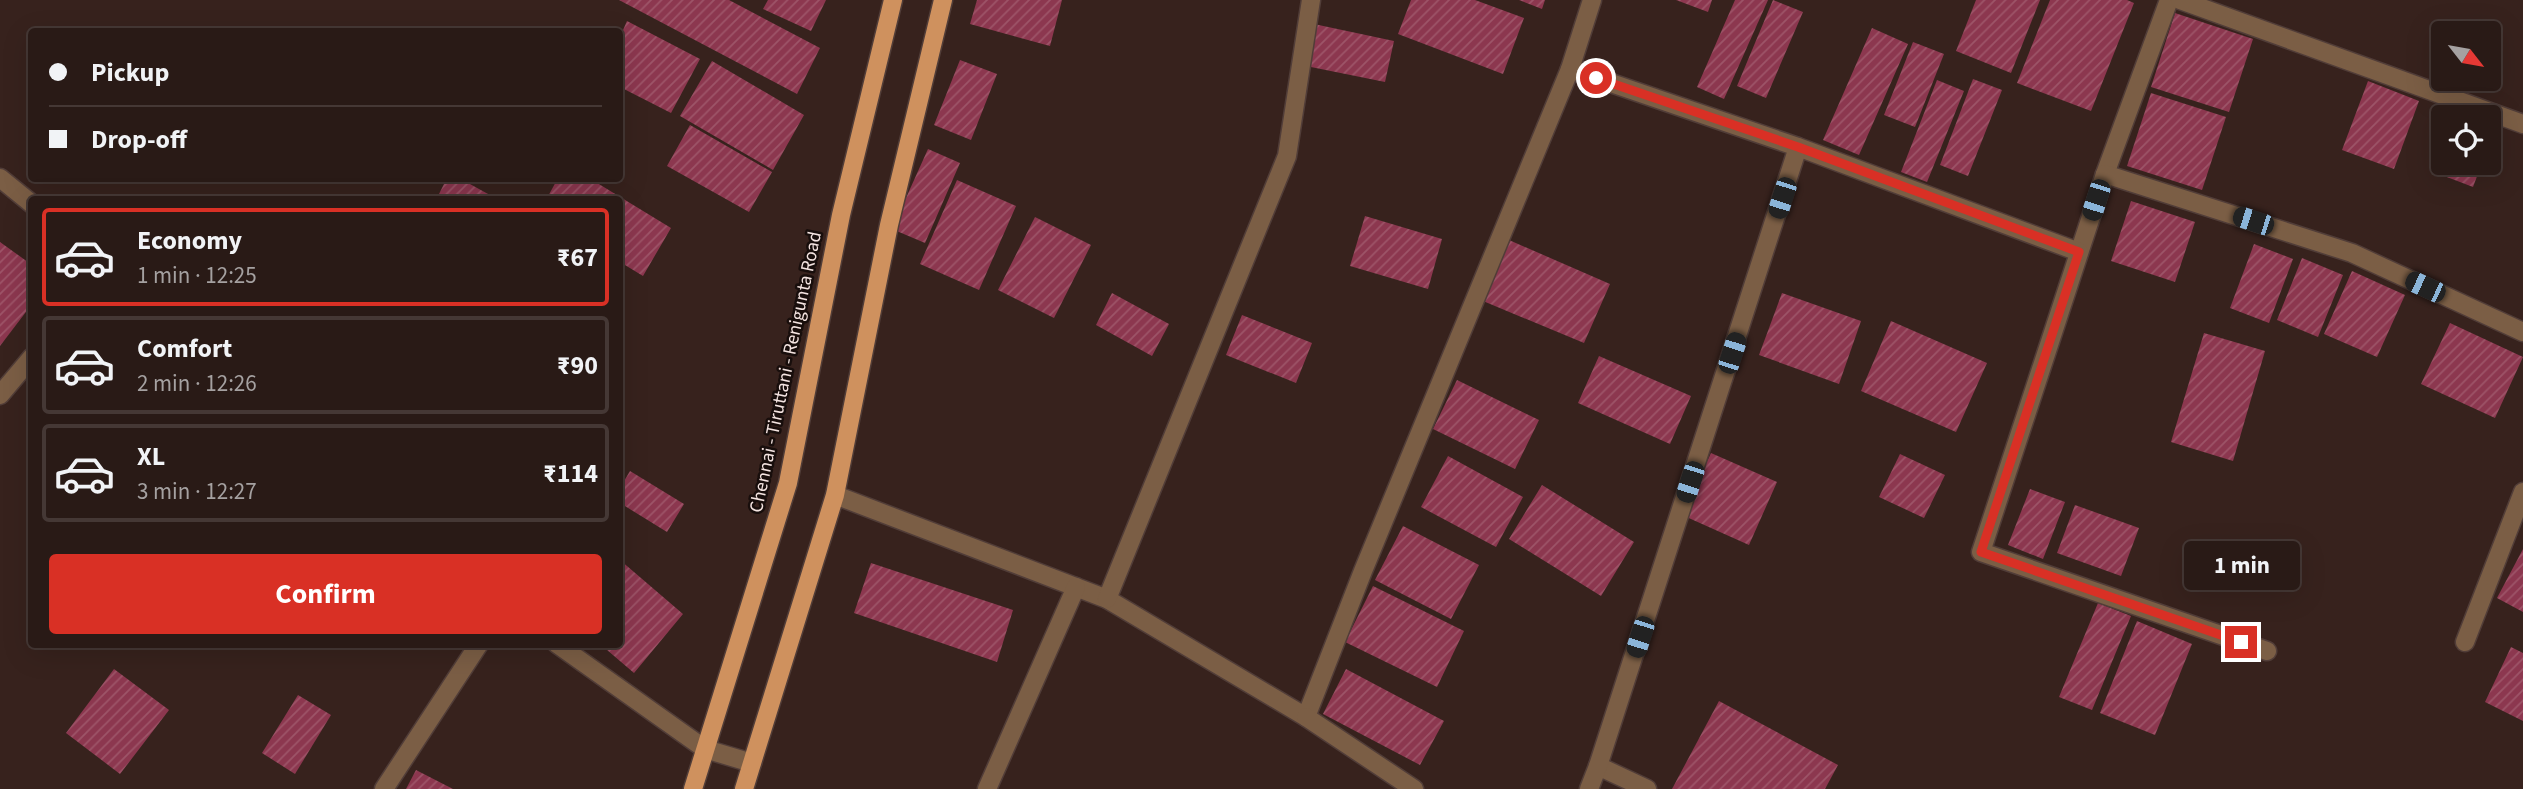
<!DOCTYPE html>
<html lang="en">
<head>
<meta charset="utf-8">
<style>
  body { margin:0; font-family:"Source Sans 3",sans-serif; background:#31231f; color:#f1f3f6; height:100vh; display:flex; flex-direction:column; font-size:26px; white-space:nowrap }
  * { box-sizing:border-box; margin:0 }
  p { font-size:23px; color:#a5a1a1 }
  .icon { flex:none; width:38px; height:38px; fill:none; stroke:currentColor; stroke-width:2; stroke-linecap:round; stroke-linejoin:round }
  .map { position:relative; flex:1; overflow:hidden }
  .drawer { position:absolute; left:28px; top:196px; width:595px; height:452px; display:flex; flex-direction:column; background:#291a16; border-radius:7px; box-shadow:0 7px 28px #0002,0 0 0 2px #453835 }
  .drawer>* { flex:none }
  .banner { position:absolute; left:28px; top:28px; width:595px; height:154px; border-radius:7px; box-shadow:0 7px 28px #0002,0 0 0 2px #453835; display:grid; align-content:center; height:154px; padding:0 21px; background:#291a16 }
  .needle { width:46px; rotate:121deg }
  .fabs { position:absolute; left:2431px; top:21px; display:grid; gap:14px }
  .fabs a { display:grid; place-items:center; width:70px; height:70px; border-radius:7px; background:#291a16; box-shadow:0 7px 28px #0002,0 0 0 2px #453835; font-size:35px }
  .end { position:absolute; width:32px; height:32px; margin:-16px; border:9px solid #d93025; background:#fff; box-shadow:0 0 0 4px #fff }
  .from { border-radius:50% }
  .bubble { position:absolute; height:49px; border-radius:7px; background:#291a16; box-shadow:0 7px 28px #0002,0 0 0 2px #453835; font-size:23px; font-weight:700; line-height:49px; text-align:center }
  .car { position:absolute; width:21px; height:42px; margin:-21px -10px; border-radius:9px; box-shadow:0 0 5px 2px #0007; background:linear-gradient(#222 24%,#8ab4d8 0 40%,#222 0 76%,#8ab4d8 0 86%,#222 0) }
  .banner b { display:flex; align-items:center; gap:24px; height:66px; font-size:26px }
  .banner b+b { border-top:2px solid #453835 }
  .banner i { width:18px; height:18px; background:#f1f3f6 }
  ul { padding:12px 0 0; list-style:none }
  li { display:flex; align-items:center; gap:21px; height:98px; margin:0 14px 10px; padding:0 7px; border:4px solid #453835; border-radius:7px }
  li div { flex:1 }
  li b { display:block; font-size:26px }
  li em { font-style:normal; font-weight:700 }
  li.current { border-color:#d93025 }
  li>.icon { width:63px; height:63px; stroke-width:1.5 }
  .action { display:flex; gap:14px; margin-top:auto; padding:14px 21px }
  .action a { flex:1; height:80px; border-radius:7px; background:#d93025; color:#fff; font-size:28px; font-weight:700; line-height:80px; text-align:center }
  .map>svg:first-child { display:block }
  .building { fill:url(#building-hatch) }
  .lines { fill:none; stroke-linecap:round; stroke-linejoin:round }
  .street-casing { stroke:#513d38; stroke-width:21 }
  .primary-casing { stroke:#513d38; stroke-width:21 }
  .street { stroke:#7b5e45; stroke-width:18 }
  .primary { stroke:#cf915e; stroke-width:18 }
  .route { stroke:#d93025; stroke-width:9 }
  .labels { text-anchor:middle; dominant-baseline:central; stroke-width:5; stroke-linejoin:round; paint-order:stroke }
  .street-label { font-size:19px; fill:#f4e4e1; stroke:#180e0c }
</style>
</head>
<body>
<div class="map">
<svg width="2523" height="789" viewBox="0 0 2523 789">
  <defs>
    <pattern id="building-hatch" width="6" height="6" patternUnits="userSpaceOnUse" patternTransform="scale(1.75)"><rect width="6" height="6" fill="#8c374f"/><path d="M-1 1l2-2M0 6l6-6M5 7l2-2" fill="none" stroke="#9d5468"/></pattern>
  </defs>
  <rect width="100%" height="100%" fill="#37221d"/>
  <!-- building -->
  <g class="building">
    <path d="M 619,0 L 729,0 L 820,48 L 797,94 Z"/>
    <path d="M 768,0 L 826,0 L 811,31 L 763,9 Z"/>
    <path d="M 977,0 L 1062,0 L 1050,46 L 970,24 Z"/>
    <path d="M 1411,0 L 1475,0 L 1524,18 L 1503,74 L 1398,34 Z"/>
    <path d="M 1519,0 L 1545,0 L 1542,9 Z"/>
    <path d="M 1676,0 L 1712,0 L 1708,12 Z"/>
    <path d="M 1735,0 L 1768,0 L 1724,99 L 1697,87 Z"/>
    <path d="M 1773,0 L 1803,12 L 1766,98 L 1737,86 Z"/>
    <path d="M 1976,0 L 2040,0 L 2011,73 L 1956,51 Z"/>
    <path d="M 2050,0 L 2127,0 L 2134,3 L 2091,111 L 2017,83 Z"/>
    <path d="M 2175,13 L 2253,39 L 2229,112 L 2151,87 Z"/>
    <path d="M 627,21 L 700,59 L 671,113 L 620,87 L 620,37 Z"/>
    <path d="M 1314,24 L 1394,41 L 1385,82 L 1306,66 Z"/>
    <path d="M 1872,28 L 1908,44 L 1859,155 L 1823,140 Z"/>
    <path d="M 1913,42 L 1944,54 L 1915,127 L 1884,115 Z"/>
    <path d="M 960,60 L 997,74 L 971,140 L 934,125 Z"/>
    <path d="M 712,61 L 804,115 L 773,170 L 680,116 Z"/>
    <path d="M 1973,79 L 2002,90 L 1968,176 L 1940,165 Z"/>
    <path d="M 1937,80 L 1964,91 L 1927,182 L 1901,172 Z"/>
    <path d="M 2368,81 L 2419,101 L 2394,169 L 2342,150 Z"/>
    <path d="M 2151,93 L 2226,117 L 2202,190 L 2127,166 Z"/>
    <path d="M 2488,124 L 2496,127 L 2489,147 L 2488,147 Z"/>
    <path d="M 690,125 L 772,172 L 749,212 L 667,166 Z"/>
    <path d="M 928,149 L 960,163 L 925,243 L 892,229 Z"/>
    <path d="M 2444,163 L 2482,163 L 2473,187 L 2439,174 Z"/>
    <path d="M 447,178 L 459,178 L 499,200 L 436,200 Z"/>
    <path d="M 558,178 L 589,178 L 671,228 L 643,276 L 620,262 L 620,200 L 546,200 Z"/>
    <path d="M 957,180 L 1016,206 L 979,290 L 920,264 Z"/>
    <path d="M 2131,201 L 2195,222 L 2175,282 L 2111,261 Z"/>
    <path d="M 1365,216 L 1442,239 L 1428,289 L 1350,266 Z"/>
    <path d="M 1035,217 L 1091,245 L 1054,318 L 998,290 Z"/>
    <path d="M 1509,240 L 1610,284 L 1584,343 L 1483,301 Z"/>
    <path d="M 0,242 L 32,265 L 32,304 L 0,346 Z"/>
    <path d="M 2254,244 L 2293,259 L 2269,323 L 2230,308 Z"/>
    <path d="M 2302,258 L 2343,275 L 2318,337 L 2277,320 Z"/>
    <path d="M 2352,271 L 2405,295 L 2377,357 L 2324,334 Z"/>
    <path d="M 1112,293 L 1169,324 L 1152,356 L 1096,325 Z"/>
    <path d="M 1782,293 L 1861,321 L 1839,384 L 1759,355 Z"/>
    <path d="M 1242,315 L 1312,343 L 1296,383 L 1226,355 Z"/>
    <path d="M 1891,321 L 1987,363 L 1956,432 L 1861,391 Z"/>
    <path d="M 2450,323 L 2523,357 L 2495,418 L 2421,384 Z"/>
    <path d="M 2204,333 L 2265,351 L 2233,461 L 2171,442 Z"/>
    <path d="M 1599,356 L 1691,396 L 1670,444 L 1578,403 Z"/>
    <path d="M 1457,380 L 1539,420 L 1515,469 L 1433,429 Z"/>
    <path d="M 1711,453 L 1777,482 L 1749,545 L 1682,515 Z"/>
    <path d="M 1900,454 L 1945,475 L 1924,518 L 1879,497 Z"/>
    <path d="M 1448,456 L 1523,497 L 1496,547 L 1421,507 Z"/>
    <path d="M 630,471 L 684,504 L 667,532 L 620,503 L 620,488 Z"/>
    <path d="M 1542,485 L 1634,542 L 1601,596 L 1509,539 Z"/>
    <path d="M 2030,489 L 2065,502 L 2043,559 L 2008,545 Z"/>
    <path d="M 2075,505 L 2139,528 L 2121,576 L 2057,553 Z"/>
    <path d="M 1403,526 L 1479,565 L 1451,619 L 1375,580 Z"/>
    <path d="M 2523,549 L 2523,612 L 2497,598 Z"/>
    <path d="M 620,560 L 683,614 L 634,673 L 600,644 L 620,644 Z"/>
    <path d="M 871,563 L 1013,610 L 997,662 L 854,613 Z"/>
    <path d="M 1373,586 L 1464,631 L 1437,687 L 1345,642 Z"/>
    <path d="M 2098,603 L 2131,616 L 2092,710 L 2059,697 Z"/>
    <path d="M 2137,621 L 2192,644 L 2155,735 L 2100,713 Z"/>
    <path d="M 2511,647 L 2523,653 L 2523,721 L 2485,702 Z"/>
    <path d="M 114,669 L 169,710 L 120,774 L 66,733 Z"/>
    <path d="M 1346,669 L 1444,721 L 1420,765 L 1323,714 Z"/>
    <path d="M 298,695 L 331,715 L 295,774 L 262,753 Z"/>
    <path d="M 1719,701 L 1838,765 L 1825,789 L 1672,789 Z"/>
    <path d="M 416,770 L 453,789 L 406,789 Z"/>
  </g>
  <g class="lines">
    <!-- street casing -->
    <g class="street-casing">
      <g id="street">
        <path d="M 2169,0 L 2105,174 L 1981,552 L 2267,651"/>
        <path d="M 2180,0 L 2523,124"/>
        <path d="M 1570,69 L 1798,147 L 2079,252"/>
        <path d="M 2105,174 L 2352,253 L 2523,332"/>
        <path d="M 0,178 L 32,204"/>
        <path d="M 0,395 L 32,357"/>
        <path d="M 835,495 L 1107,599 L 1306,717 L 1363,571 L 1570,69 L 1592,0"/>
        <path d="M 1107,599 L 1287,156 L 1311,0"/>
        <path d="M 2465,642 L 2523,492"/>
        <path d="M 557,644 L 705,749 L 752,763"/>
        <path d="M 1306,717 L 1414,789"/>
        <path d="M 1598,766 L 1647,789"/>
        <path d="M 384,789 L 479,644"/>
        <path d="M 987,789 L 1076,587"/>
        <path d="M 1589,789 L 1598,766 L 1798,147"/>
      </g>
    </g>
    <!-- primary casing -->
    <g class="primary-casing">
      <g id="primary">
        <path d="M 693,789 L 788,483 L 841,215 L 893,0"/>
        <path d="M 744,789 L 835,495 L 889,225 L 943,0"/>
      </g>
    </g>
    <!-- street -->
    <use href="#street" class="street"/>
    <!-- primary -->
    <use href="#primary" class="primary"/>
  </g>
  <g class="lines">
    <!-- route -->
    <path class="route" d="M 1596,78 L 1798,147 L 2079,252 L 1981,552 L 2241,642"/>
  </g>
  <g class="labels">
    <!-- street labels -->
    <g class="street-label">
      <text transform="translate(786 372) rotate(-78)">Chennai - Tiruttani - Renigunta Road</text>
    </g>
  </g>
</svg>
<div class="fabs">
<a><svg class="needle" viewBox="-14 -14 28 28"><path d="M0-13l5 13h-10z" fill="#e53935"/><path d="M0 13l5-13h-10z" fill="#a5a1a1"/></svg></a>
<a><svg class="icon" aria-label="locate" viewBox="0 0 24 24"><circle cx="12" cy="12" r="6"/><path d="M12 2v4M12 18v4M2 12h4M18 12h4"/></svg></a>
</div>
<i class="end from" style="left:1596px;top:78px"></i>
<i class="end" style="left:2241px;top:642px"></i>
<div class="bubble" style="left:2184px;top:541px;width:116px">1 min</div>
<i class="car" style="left:1782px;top:198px;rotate:198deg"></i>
<i class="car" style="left:2096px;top:200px;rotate:198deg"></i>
<i class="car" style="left:2253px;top:221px;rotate:288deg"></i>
<i class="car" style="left:2425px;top:287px;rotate:295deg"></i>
<i class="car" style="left:1732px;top:353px;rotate:18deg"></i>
<i class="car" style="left:1690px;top:482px;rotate:198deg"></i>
<i class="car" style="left:1640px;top:637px;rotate:198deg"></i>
<div class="banner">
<b><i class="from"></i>Pickup</b>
<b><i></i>Drop-off</b>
</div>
<section class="drawer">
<ul>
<li class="current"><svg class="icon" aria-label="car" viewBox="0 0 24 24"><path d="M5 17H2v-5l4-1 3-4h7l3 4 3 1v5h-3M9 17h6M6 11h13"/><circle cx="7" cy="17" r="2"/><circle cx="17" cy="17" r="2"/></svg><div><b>Economy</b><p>1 min · 12:25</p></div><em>₹67</em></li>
<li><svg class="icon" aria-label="car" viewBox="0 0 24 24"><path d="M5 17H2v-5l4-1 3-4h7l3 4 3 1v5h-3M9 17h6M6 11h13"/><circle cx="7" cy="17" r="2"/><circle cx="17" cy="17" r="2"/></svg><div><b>Comfort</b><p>2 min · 12:26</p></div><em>₹90</em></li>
<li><svg class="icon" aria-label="car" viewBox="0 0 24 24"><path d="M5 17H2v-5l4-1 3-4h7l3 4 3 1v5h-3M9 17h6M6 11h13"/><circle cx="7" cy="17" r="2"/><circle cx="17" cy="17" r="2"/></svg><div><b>XL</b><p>3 min · 12:27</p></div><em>₹114</em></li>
</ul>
<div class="action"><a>Confirm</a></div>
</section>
</div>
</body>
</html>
